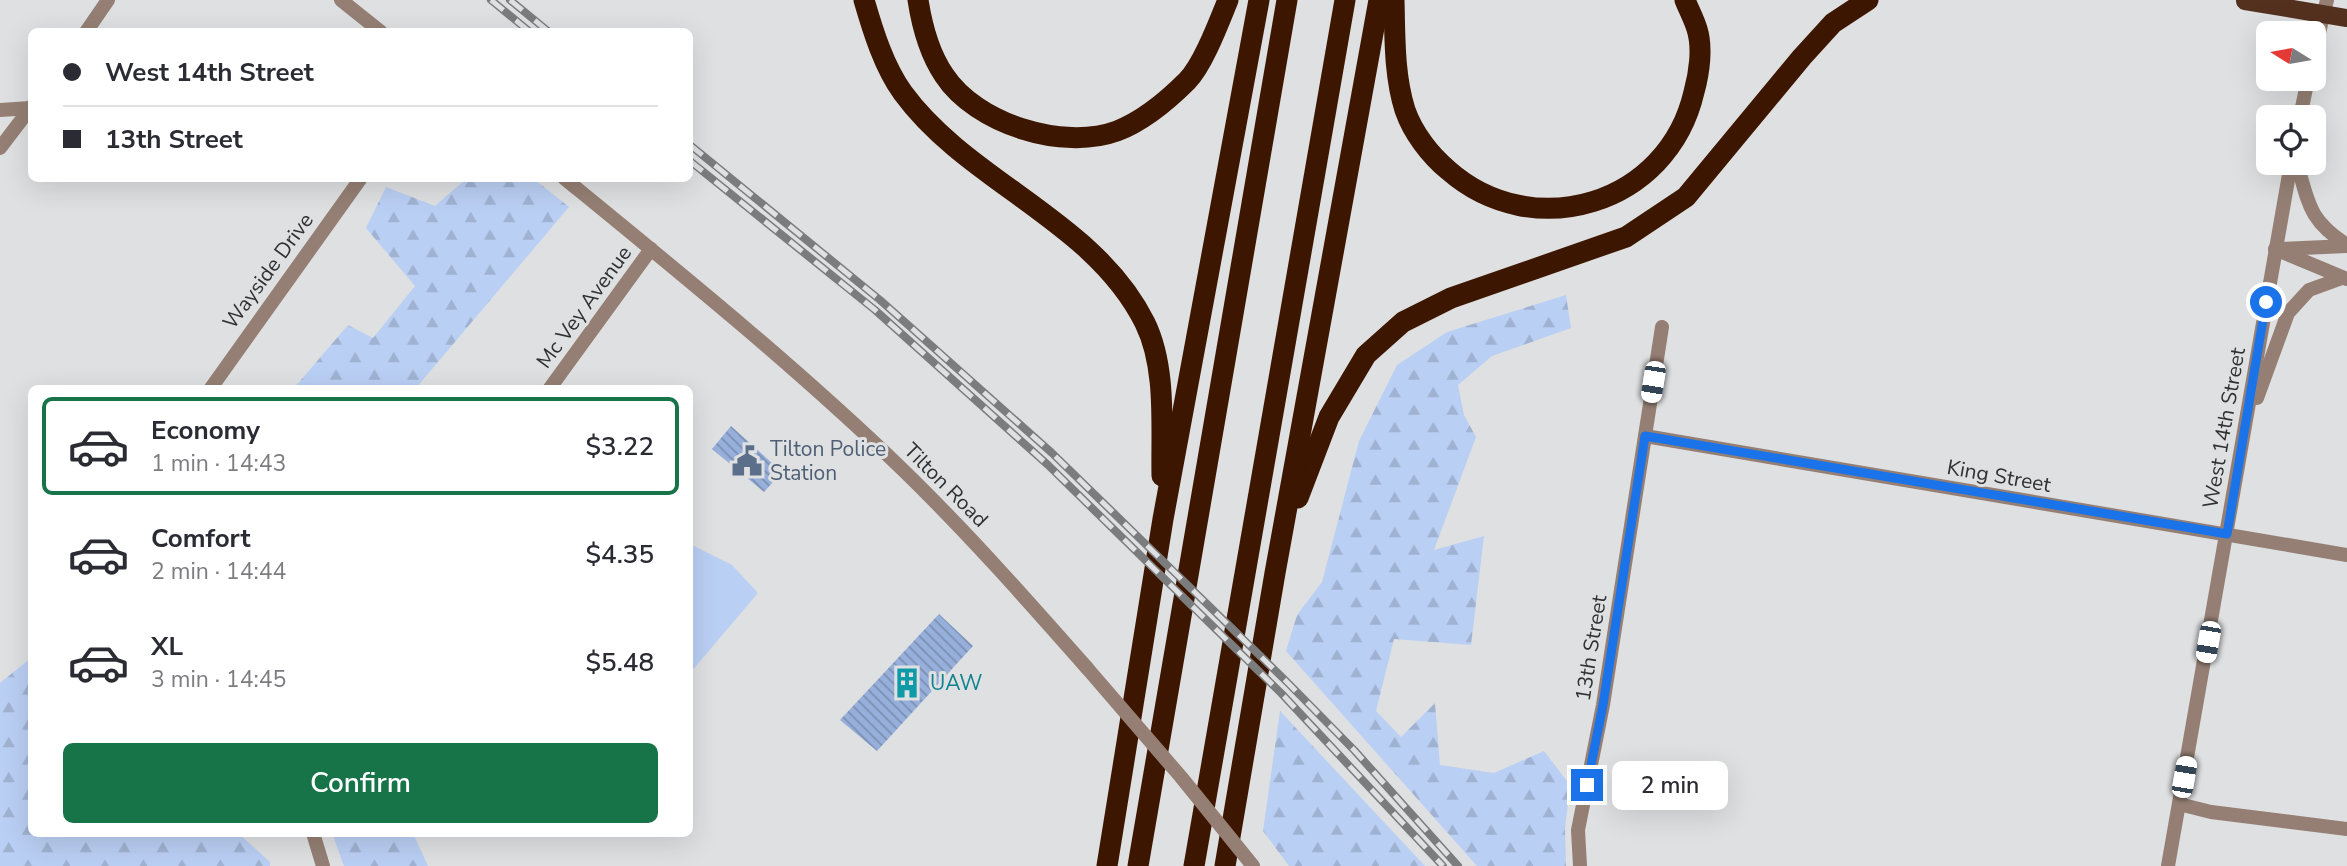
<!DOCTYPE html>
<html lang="en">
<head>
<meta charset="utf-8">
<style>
  body { margin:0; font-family:"Nunito Sans",sans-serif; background:#f7f7f7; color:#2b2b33; height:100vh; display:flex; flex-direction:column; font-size:26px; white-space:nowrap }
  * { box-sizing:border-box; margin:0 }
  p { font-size:23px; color:#7c7c81 }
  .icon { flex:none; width:38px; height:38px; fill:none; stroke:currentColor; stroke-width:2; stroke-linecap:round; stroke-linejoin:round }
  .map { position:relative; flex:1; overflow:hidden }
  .details { position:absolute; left:28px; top:385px; width:665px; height:452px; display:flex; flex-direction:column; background:#fff; border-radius:10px; box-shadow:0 7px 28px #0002 }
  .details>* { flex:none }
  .guide { position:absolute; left:28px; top:28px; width:665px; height:154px; border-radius:10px; box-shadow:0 7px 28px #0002; display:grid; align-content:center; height:154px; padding:0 35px; background:#fff }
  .needle { width:46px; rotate:281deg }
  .controls { position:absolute; left:2256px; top:21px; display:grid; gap:14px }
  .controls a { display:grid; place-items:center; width:70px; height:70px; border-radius:10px; background:#fff; box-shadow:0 7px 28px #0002; font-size:35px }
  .end { position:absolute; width:32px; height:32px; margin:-16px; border:9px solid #1a73e8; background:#fff; box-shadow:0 0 0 4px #fff }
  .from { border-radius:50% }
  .bubble { position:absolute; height:49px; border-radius:10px; background:#fff; box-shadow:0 7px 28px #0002; font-size:23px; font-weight:600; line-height:49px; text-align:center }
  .car { position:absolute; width:21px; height:42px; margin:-21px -10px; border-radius:9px; box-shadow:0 0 5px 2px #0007; background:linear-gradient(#fff 24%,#345 0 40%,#fff 0 76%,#345 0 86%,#fff 0) }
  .guide b { display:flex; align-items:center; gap:24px; height:66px; font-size:26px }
  .guide b+b { border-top:2px solid #e1e1e2 }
  .guide i { width:18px; height:18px; background:#2b2b33 }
  ul { padding:12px 0 0; list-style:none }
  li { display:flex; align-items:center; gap:21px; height:98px; margin:0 14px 10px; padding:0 21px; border:4px solid transparent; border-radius:10px }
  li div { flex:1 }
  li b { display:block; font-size:26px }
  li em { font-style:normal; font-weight:600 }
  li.current { border-color:#177348 }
  li>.icon { width:63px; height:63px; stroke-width:1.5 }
  .primary-button { display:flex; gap:14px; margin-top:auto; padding:14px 35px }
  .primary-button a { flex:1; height:80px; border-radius:10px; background:#177348; color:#fff; font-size:28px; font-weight:600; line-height:80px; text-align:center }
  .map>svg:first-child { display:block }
  .forest { fill:url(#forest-firs) }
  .pitch { fill:#bacff4 }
  .building { fill:url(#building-back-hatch) }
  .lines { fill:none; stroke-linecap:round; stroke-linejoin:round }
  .minor { stroke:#957f74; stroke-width:14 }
  .tertiary { stroke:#957f74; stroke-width:14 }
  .motorway { stroke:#3d1600; stroke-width:21 }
  .rail-casing { stroke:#7b7c7d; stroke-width:8 }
  .rail { stroke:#dfe0e1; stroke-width:5; stroke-dasharray:16; stroke-linecap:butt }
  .minor-bridge { stroke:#957f74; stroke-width:14 }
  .primary-bridge { stroke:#54311f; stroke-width:18 }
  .route { stroke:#1a73e8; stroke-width:9 }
  .labels { text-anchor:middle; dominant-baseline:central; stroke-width:6; stroke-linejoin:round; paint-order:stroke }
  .street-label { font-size:21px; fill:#303131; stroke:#dfe0e1 }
  .service-label { font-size:21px; fill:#4e5e75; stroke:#dfe0e1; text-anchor:start }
  .culture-label { font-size:21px; fill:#0d838f; stroke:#dfe0e1; text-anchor:start }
</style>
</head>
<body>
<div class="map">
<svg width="2347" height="866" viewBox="0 0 2347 866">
  <defs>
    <pattern id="forest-firs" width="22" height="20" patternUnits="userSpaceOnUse" patternTransform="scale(1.75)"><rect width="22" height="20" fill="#bacff4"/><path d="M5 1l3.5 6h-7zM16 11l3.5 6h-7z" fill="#a0b2d2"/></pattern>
    <pattern id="building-back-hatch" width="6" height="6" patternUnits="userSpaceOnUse" patternTransform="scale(1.75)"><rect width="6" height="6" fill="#96afdb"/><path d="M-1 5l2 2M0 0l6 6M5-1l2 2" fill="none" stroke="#7b8fb2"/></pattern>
  </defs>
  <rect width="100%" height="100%" fill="#dfe0e1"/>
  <!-- forest -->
  <g class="forest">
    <path d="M 467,178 L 534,179 L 569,207 L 416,388 L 294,388 L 348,325 L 373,338 L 415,286 L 366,228 L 386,187 L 435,206 Z"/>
    <path d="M 1566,295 L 1571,328 L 1492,356 L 1458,385 L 1464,415 L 1476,437 L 1434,550 L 1484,536 L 1471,645 L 1394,639 L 1376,711 L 1401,737 L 1435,703 L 1440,765 L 1494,773 L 1544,751 L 1570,785 L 1565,829 L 1566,866 L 1477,866 L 1286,651 L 1297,615 L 1322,582 L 1359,441 L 1397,365 L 1447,332 Z"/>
    <path d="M 31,658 L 32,833 L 238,833 L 270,862 L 270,866 L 0,866 L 0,683 Z"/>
    <path d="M 1280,711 L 1425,866 L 1289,866 L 1263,831 Z"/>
    <path d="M 332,833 L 413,833 L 428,866 L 344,866 Z"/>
  </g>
  <!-- pitch -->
  <path class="pitch" d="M 690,544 L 732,565 L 758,593 L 690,673 Z"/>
  <!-- building -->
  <g class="building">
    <path d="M 731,426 L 782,472 L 764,492 L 712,449 Z"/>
    <path d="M 939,614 L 973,646 L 877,751 L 840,720 Z"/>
  </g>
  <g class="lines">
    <!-- minor -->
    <g class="minor">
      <path d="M 341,0 L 381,32"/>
      <path d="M 86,32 L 108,0"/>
      <path d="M 0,110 L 30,108"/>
      <path d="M 0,148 L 32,106"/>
      <path d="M 564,178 C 679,272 795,366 902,469 C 967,532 1027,600 1087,668"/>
      <path d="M 2275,249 L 2347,279"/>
      <path d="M 2280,249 L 2347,246"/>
      <path d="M 211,388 L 361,178"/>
      <path d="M 550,388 L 651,249"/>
      <path d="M 1645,436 L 2347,555"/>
      <path d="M 2179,804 L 2211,812 L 2347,829"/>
      <path d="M 313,833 L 323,866"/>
      <path d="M 1580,866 L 1578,830 L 1603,705 L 1662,327"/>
    </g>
    <!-- tertiary -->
    <g class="tertiary">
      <path d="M 2314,53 L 2327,0"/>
      <path d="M 2300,117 L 2308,79"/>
      <path d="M 2297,163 C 2309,205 2309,220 2347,245"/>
      <path d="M 2257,398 L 2288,313 L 2309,290 L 2342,278"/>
      <path d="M 2168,866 L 2291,163"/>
    </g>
    <!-- motorway -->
    <g class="motorway">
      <path d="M 864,0 C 873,31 884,67 903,93 C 969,183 1094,220 1145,323 C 1167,368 1161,427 1162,476"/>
      <path d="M 918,0 C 922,26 929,53 944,75 C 976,124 1063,151 1117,131 C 1143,121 1168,100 1187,81 C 1203,65 1219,22 1228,0"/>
      <path d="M 1394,0 C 1395,37 1394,75 1405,110 C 1413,133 1430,155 1448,170 C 1533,245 1668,205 1694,92 C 1699,74 1703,48 1697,29 C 1694,19 1689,10 1685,0"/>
      <path d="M 1298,498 L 1329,417 L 1366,355 L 1403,322 L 1451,298 L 1626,237 L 1686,197 L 1802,57 L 1833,23 L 1868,0"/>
      <path d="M 1107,866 L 1163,519 L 1259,0"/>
      <path d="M 1138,866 L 1287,0"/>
      <path d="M 1194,866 L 1345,0"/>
      <path d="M 1225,866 L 1275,573 L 1379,0"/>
    </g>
    <!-- rail casing -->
    <g class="rail-casing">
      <g id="rail">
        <path d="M 491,0 L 530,32"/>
        <path d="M 510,0 L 549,32"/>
        <path d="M 690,145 L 880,300 L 1052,453 L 1287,682 L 1354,750 L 1458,866"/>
        <path d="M 690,161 L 875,310 L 1048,465 L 1281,693 L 1443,866"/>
      </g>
    </g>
    <!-- rail -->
    <use href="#rail" class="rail"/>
    <!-- minor-bridge -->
    <path class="minor-bridge" d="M 1087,668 L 1181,777 L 1253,866"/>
    <!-- primary-bridge -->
    <path class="primary-bridge" d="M 2245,1 L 2347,18"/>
  </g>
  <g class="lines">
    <!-- route -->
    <path class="route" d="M 1587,785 L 1603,705 L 1645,436 L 2227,534 L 2266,302"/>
  </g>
  <!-- icons -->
  <defs>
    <g id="civic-bare" transform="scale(2.415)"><path d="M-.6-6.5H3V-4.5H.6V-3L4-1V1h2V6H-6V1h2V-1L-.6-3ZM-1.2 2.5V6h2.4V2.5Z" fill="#5c6f8a" stroke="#dfe0e1" stroke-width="2.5" paint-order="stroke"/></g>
    <g id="building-bare" transform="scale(2.415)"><path d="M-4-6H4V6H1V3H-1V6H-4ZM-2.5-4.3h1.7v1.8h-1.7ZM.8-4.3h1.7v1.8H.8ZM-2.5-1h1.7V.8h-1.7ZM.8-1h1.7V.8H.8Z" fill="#0f9aa8" stroke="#dfe0e1" stroke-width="2.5" paint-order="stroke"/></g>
  </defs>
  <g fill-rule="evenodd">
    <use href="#civic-bare" x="747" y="461"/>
    <use href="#building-bare" x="907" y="683"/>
  </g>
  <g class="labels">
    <!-- street labels -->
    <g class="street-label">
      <text transform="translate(268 271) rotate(-54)">Wayside Drive</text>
      <text transform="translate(584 307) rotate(-54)">Mc Vey Avenue</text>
      <text transform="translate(2224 428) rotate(-80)">West 14th Street</text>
      <text transform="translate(1999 476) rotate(10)">King Street</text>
      <text transform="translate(946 485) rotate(45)">Tilton Road</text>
      <text transform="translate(1591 648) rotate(-81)">13th Street</text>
    </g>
    <!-- service labels -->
    <g class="service-label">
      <text x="770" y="449">Tilton Police<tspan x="770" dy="24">Station</tspan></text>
    </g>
    <!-- culture labels -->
    <g class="culture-label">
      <text x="930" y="683">UAW</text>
    </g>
  </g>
</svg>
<div class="controls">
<a><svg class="needle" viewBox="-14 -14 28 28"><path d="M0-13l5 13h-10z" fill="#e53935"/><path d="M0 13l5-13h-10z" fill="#7c7c81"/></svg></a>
<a><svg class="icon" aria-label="locate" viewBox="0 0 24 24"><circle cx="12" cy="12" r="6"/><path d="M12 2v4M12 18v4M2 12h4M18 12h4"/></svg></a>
</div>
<i class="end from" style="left:2266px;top:302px"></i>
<i class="end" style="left:1587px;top:785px"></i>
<div class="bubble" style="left:1612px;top:761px;width:116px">2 min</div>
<i class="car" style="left:1653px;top:382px;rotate:189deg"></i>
<i class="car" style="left:2208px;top:642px;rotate:190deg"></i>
<i class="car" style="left:2184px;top:777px;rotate:10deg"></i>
<div class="guide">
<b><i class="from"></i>West 14th Street</b>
<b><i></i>13th Street</b>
</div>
<section class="details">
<ul>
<li class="current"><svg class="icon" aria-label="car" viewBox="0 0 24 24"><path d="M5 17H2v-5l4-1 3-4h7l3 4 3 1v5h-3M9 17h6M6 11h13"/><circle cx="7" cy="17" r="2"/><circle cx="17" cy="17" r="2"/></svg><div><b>Economy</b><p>1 min · 14:43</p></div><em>$3.22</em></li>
<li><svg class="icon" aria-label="car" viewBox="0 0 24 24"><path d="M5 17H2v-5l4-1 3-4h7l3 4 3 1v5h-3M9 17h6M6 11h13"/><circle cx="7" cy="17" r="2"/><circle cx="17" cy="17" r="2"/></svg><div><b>Comfort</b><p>2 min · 14:44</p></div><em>$4.35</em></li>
<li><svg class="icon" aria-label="car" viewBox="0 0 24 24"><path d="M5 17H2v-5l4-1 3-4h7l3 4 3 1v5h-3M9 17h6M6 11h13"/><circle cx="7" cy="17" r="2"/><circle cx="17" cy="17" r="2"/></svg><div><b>XL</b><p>3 min · 14:45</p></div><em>$5.48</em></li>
</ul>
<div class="primary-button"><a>Confirm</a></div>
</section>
</div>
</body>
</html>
